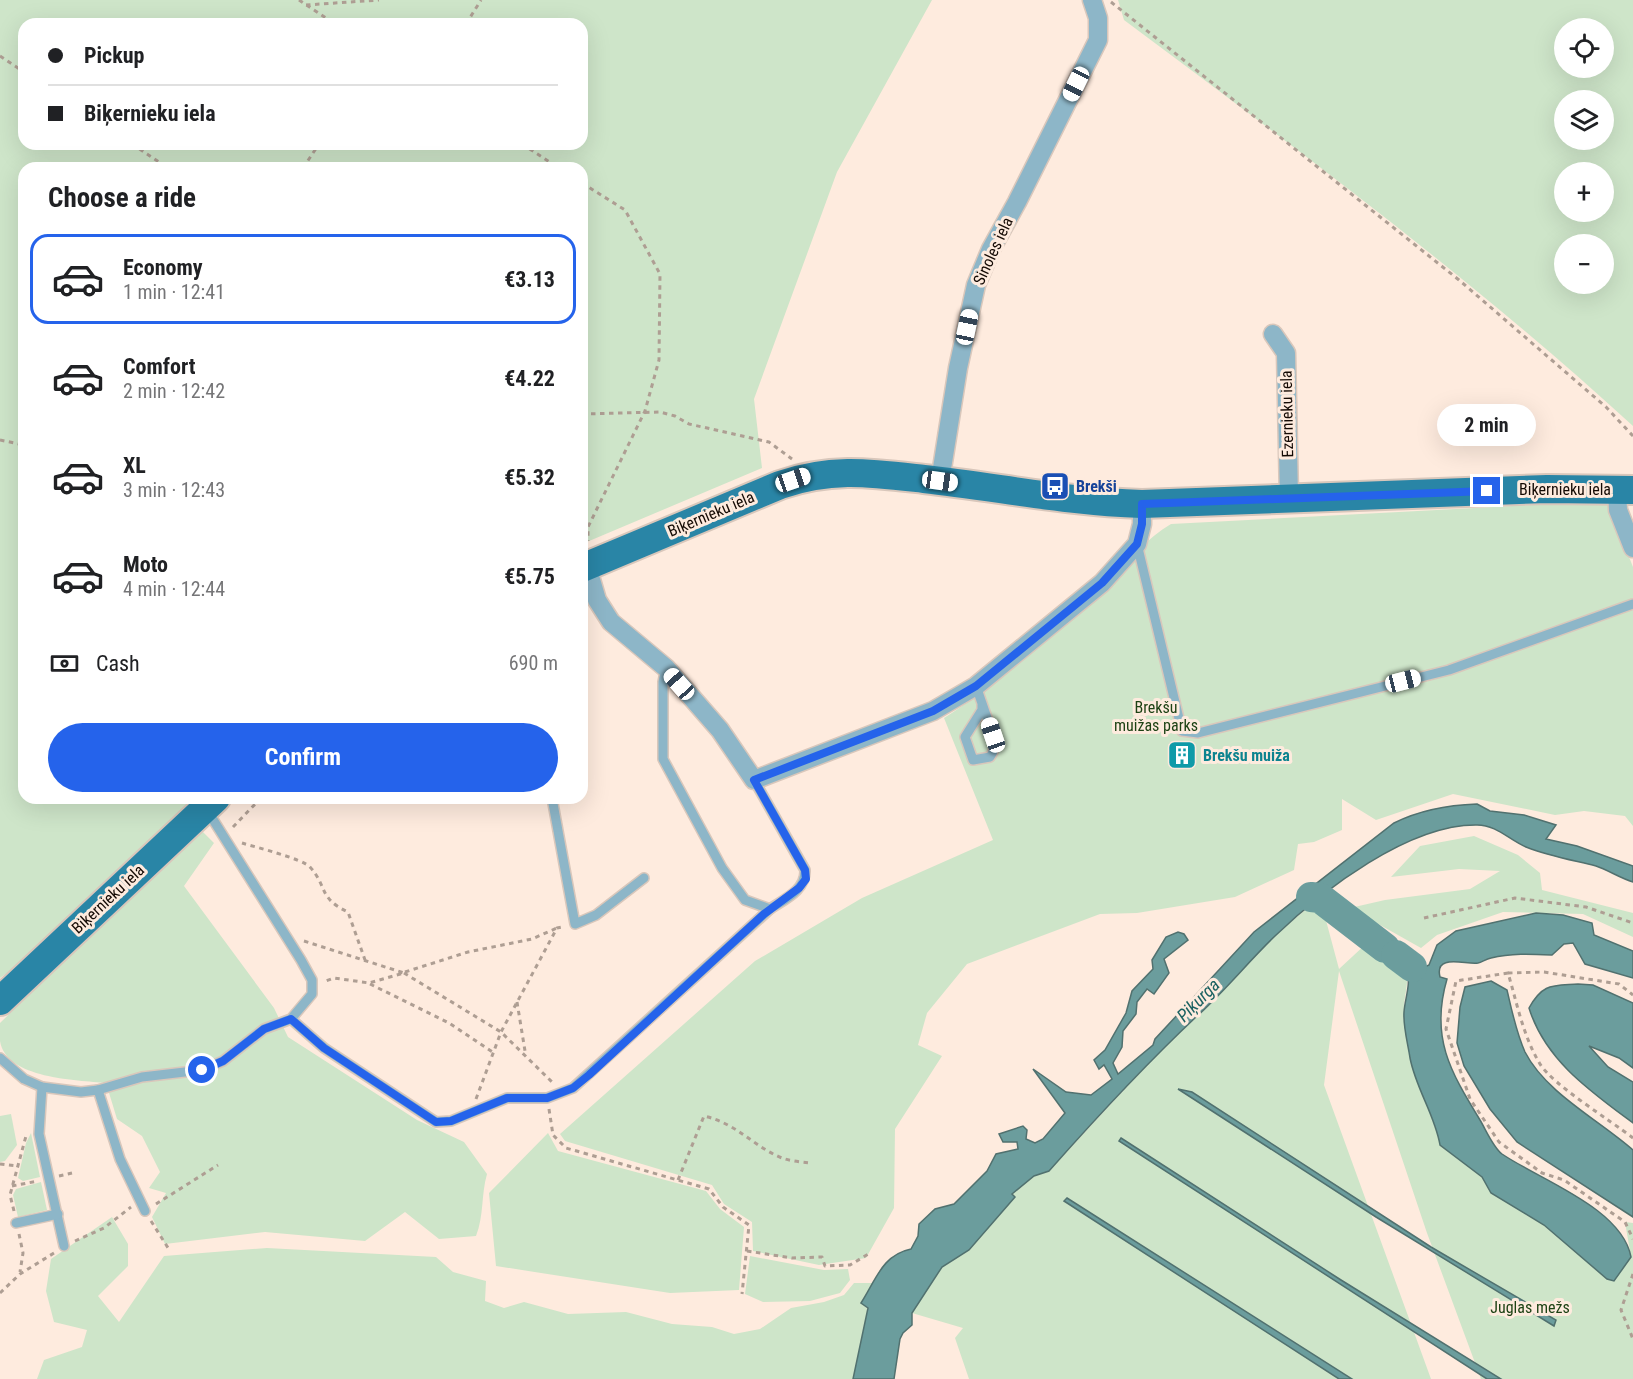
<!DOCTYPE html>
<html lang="en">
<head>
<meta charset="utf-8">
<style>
  body { margin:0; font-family:"Roboto Condensed",sans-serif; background:#f2f2f2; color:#202124; height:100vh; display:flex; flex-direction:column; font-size:22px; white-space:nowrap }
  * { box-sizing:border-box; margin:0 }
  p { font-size:20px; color:#757577 }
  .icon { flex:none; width:33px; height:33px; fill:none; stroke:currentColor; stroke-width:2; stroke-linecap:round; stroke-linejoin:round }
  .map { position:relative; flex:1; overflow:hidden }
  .panel { position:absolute; left:18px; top:162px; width:570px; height:642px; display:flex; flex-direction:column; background:#fff; border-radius:18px; box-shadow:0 6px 24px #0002 }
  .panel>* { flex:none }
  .guide { position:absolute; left:18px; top:18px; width:570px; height:132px; border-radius:18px; box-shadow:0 6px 24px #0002; display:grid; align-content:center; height:132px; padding:0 30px; background:#fff }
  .buttons { position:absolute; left:1554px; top:18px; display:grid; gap:12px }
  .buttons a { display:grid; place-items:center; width:60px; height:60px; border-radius:50%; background:#fff; box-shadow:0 6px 24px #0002; font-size:30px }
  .end { position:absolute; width:27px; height:27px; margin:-14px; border:8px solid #2563eb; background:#fff; box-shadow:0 0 0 3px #fff }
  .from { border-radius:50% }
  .bubble { position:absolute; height:42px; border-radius:21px; background:#fff; box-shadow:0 6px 24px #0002; font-size:20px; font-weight:700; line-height:42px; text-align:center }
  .car { position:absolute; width:18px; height:36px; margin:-18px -9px; border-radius:8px; box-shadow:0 0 4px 2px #0007; background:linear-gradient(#fff 24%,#345 0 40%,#fff 0 76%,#345 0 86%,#fff 0) }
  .guide b { display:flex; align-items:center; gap:21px; height:57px; font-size:22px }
  .guide b+b { border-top:2px solid #e0e0e0 }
  .guide i { width:15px; height:15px; background:#202124 }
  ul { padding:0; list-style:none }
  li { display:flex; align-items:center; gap:18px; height:90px; margin:0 12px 9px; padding:0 18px; border:3px solid transparent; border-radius:18px }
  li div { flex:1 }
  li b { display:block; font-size:22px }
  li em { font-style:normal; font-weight:700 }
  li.current { border-color:#2563eb }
  li>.icon { width:54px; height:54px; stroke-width:1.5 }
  h2 { padding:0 30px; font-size:27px; line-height:72px }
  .pay { display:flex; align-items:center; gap:15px; height:66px; padding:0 30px; font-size:22px }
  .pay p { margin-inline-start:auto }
  .action { display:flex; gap:12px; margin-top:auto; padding:12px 30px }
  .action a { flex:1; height:69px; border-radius:36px; background:#2563eb; color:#fff; font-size:24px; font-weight:700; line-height:69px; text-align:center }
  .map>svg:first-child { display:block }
  .green { fill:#cee5c9; fill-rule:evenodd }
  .water { fill:#6b9d9d; stroke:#51716f; stroke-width:1.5 }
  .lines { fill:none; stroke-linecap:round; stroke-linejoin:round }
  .river { stroke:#6b9d9d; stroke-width:30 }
  .lane-casing { stroke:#d9c7bb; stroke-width:12 }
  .street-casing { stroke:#d9c7bb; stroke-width:21 }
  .primary-casing { stroke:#d9c7bb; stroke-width:32 }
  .path { stroke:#ae9e93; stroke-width:3; stroke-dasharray:4.5 4.5; stroke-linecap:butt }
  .lane { stroke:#8db6c8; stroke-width:9 }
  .street { stroke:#8db6c8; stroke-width:18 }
  .primary { stroke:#2985a6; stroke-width:28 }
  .route { stroke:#2563eb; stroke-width:8 }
  .labels { text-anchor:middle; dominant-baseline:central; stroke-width:6; stroke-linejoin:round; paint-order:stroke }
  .street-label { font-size:16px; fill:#140a04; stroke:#feebde }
  .transit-label { font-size:16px; font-weight:bold; fill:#164399; stroke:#feebde; text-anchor:start }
  .park-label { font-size:16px; fill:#1d4214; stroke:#feebde }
  .culture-label { font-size:16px; font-weight:bold; fill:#0d838f; stroke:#feebde; text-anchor:start }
  .water-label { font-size:18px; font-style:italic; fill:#1c6262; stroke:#feebde }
</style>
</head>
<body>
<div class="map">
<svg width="1633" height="1379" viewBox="0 0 1633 1379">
  <rect width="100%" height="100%" fill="#feebde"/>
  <!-- green -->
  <g class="green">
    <path d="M 0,0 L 932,0 L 837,172 L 754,399 L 762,468 L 582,544 L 582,168 L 24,168 L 24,798 L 204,798 L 64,932 L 0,978 ZM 24,24 L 582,24 L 582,144 L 24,144 Z"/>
    <path d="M 1118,0 L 1633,0 L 1633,426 C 1473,279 1298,150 1124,20 ZM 1564,28 L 1604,28 L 1604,68 L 1564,68 ZM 1564,100 L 1604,100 L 1604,140 L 1564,140 ZM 1564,172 L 1604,172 L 1604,212 L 1564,212 ZM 1564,244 L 1604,244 L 1604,284 L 1564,284 Z"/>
    <path d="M 1589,502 L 1608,504 L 1633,567 L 1633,826 L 1625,816 L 1584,811 L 1555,815 L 1453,794 L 1376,820 L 1342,799 L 1342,830 L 1314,842 L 1298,844 L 1294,870 L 1235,897 L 1137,913 L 1100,914 L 967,964 L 927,1013 L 918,1045 L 942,1056 L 895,1129 L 894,1208 L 866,1258 L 819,1265 L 753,1251 L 752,1222 L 724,1204 L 712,1185 L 565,1141 L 560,1134 L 755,961 L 862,898 L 993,840 L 944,718 C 1006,680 1058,625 1112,576 C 1132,558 1147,538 1171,524 Z"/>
    <path d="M 200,829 L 214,843 L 184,886 L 274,1008 L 288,1037 L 417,1120 L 464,1142 L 487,1174 C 481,1195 484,1216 476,1236 L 439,1239 L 405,1212 L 365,1241 L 265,1232 L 165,1244 L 152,1217 L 166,1193 L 149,1188 L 160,1172 L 142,1136 L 117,1119 L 106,1083 C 77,1080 6,1079 0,1041 C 0,1036 0,1029 0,1023 Z"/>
    <path d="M 1474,836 L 1518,855 L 1540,873 L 1542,890 L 1633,913 L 1633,937 L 1583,914 L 1503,912 L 1437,935 L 1421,948 L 1350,908 L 1385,900 L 1470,889 L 1500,871 L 1459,869 L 1391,877 L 1420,846 Z"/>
    <path d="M 1320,898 L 1339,969 L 1367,943 L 1405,960 C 1411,985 1403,993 1404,1015 C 1405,1030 1408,1047 1411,1062 C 1417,1091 1435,1116 1440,1145 L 1482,1177 L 1491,1193 L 1544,1225 L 1607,1279 L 1631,1257 L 1625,1222 L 1633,1223 L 1633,1379 L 1481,1379 L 1427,1233 L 1339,971 L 1324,1085 L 1431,1379 L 969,1379 L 955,1338 L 963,1328 L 912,1313 L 942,1267 L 969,1250 L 1015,1197 L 1012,1194 L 1034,1176 L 1049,1171 L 1170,1040 L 1197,1017 L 1275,935 Z"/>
    <path d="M 11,1114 L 17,1145 L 5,1161 L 0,1162 L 0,1116 Z"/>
    <path d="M 31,1133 L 40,1177 L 23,1181 L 18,1178 L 26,1143 Z"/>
    <path d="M 548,1133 L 558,1151 L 706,1191 L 720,1209 L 744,1227 L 739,1290 L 670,1293 L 496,1266 L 489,1193 Z"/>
    <path d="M 41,1182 L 47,1210 L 18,1217 L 13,1195 L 16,1189 Z"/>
    <path d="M 112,1217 L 128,1244 L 128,1266 L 98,1296 L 119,1322 L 164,1256 L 267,1248 L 436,1257 L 453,1272 L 486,1281 L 485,1301 L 504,1308 L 524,1302 L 568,1314 L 626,1312 L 672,1324 L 712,1327 L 734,1334 L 760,1329 L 791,1308 L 824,1302 L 844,1295 L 854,1283 L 874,1283 L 861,1303 L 868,1307 L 853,1379 L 37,1379 L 44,1360 L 82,1347 L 87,1330 L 54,1322 L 46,1291 L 51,1259 Z"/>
    <path d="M 750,1256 L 824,1270 L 848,1269 L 850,1280 L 840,1293 L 810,1301 L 763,1302 L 745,1294 Z"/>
  </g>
  <!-- water -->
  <g class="water">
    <path d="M 1477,804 L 1490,811 L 1524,815 L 1556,825 L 1546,839 L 1577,846 L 1633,866 L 1633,882 C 1620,878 1608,870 1596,866 C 1572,860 1549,856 1526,847 C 1509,840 1497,825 1477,825 C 1409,824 1323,890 1275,936 C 1248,962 1224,992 1196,1017 C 1145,1065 1096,1118 1049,1171 L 1034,1176 L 1012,1194 L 1015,1197 L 969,1250 L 942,1267 L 912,1313 L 912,1325 L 903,1333 L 900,1339 L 894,1379 L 853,1379 L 868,1308 L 861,1303 C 876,1280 882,1255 911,1249 L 918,1236 L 919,1224 L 935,1209 L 954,1204 L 987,1171 L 996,1154 L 1018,1149 L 1017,1142 L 1003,1142 L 999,1134 L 1023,1126 L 1027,1130 L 1026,1139 L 1035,1143 L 1043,1139 L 1065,1113 L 1033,1069 L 1066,1092 L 1091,1095 L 1112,1079 L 1104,1065 L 1099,1069 L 1094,1060 L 1105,1050 L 1126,1013 L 1132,991 L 1153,969 L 1152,960 L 1166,937 L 1178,932 L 1184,934 L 1188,940 L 1164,959 L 1169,973 L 1154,994 L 1147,989 L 1137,1002 L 1136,1014 L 1123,1031 L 1122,1047 L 1113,1063 L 1118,1074 L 1153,1045 L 1155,1039 L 1254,932 L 1394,823 C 1420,810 1448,805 1477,804 Z"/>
    <path d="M 1536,913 L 1563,915 L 1592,923 L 1594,935 L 1633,951 L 1633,978 L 1585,964 L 1573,943 L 1564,944 L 1552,955 C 1531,954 1511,953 1491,958 C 1486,959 1482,962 1478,963 C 1466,965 1434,953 1440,977 L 1447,979 C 1430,1037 1450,1071 1480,1120 C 1486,1130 1493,1147 1502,1154 C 1540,1180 1622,1208 1631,1257 L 1614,1281 L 1607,1279 L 1544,1225 L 1491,1193 L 1482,1177 L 1440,1145 C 1435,1115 1416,1089 1410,1058 C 1408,1044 1403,1027 1404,1012 C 1405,998 1411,985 1407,971 L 1418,965 L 1423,968 L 1429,965 L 1437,945 L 1456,931 Z"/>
    <path d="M 1491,981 L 1507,990 C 1512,1011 1516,1032 1525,1052 C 1546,1093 1599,1120 1633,1150 L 1633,1217 L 1517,1142 L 1490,1109 L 1464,1066 L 1457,1043 L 1460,1007 L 1465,987 Z"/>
    <path d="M 1578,984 L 1593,985 L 1633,1003 L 1633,1068 L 1619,1058 L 1589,1046 L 1608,1067 L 1633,1082 L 1633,1123 C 1590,1091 1545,1060 1529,1008 C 1543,983 1552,986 1578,984 Z"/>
    <path d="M 1178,1089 L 1192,1092 L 1431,1247 L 1556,1320 L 1554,1326 L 1376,1217 Z"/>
    <path d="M 1121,1138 L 1341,1280 L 1501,1379 L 1487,1379 L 1119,1141 Z"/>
    <path d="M 1067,1198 L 1352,1379 L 1339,1379 L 1064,1201 Z"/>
  </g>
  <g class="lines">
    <!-- river -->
    <g class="river">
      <path d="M 1311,897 L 1320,898 L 1385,948"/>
      <path d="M 1396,955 L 1412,967"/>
    </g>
    <!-- lane casing -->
    <g class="lane-casing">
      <g id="lane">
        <path d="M 1137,544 L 1182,731 L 1198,733 L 1449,670 L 1633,604"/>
        <path d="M 666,668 L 663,682 L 663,759 L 722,868 L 745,900 L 770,909 C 785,899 806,890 805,870 L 754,780"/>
        <path d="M 976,686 L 993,735 C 995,745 995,750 990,757 L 973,760 L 965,737 L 982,710 L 982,703"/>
        <path d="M 552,798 L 575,924 L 596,915 L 644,878"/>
        <path d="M 291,1019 L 324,1048 L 436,1122 L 451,1121 L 507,1098 L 547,1098 L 573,1088 L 770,909"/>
        <path d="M 0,1058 L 24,1079 L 42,1087 L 81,1092 L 98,1090 L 142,1077 L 202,1070 L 223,1061 L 264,1029 L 291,1019 L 312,994 L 312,980 L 301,960 L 207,810"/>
        <path d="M 42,1087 L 39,1134 L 64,1246"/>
        <path d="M 98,1090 L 120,1159 L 145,1211"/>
        <path d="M 16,1223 L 58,1214"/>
      </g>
    </g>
    <!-- street casing -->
    <g class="street-casing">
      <g id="street">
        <path d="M 1273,334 L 1286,353 L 1289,498"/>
        <path d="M 940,481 L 958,368 L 976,285 L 991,249 L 1017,202 L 1098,40 L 1098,18 L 1092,0"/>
        <path d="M 1617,489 L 1618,510 L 1633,548"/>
        <path d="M 587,566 L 597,600 L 611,622 L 666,668 L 720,730 L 754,780 L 933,711 L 976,686 L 1102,583 L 1137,544 L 1142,524 L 1142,504"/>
      </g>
    </g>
    <!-- primary casing -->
    <g class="primary-casing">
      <g id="primary">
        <path d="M 582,568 L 780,485 C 832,467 871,473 924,479 C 997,487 1069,502 1142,504 L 1547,489 L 1633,490"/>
        <path d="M 0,1001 L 216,798"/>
      </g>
    </g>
    <!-- path -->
    <g class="path">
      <path d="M 299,0 L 335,24"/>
      <path d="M 1111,2 L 1459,280 L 1606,407 L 1633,436"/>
      <path d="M 306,5 L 379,0"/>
      <path d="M 466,24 L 481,0"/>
      <path d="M 0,56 L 24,72"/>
      <path d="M 132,144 L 168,168"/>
      <path d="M 522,144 L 559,168"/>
      <path d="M 303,168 L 319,144"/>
      <path d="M 582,183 L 625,210 L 660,274 L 659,360 L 645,411 L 588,527 L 588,541"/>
      <path d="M 582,414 L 660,412 L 675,416 L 689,424 L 769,442 L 792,459"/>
      <path d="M 0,440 L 24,445"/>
      <path d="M 233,827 L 261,798"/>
      <path d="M 242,843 C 255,847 303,859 310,867 C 328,887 318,898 348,912 L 365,960"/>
      <path d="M 1424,918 L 1515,898 L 1586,907 L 1633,923"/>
      <path d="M 304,941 L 404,973 L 369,983 L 334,978 L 323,982"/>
      <path d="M 405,972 L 468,952 L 532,939 L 557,928"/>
      <path d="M 404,973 L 501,1032 L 553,1083"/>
      <path d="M 1508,973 L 1544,972 L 1619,984 L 1633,995"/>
      <path d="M 370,984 L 449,1023 L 494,1053"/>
      <path d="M 517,1002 L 525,1051"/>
      <path d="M 476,1099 L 501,1032 L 557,928 L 562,927"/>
      <path d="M 549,1109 L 553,1135 L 566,1148 L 709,1189 L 723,1207 L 749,1225 L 742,1294"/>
      <path d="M 1633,1138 C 1610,1120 1553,1085 1540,1064 C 1523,1036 1517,1003 1508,973 L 1456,981 L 1446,1029 L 1470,1099 L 1499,1142 L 1542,1173 L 1564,1180 L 1625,1222 L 1633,1239"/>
      <path d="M 0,1164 L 17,1166"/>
      <path d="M 59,1176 L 72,1173"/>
      <path d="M 678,1180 L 704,1116 C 738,1124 754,1147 782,1158 C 790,1161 801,1162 810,1163"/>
      <path d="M 12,1186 L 38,1181"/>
      <path d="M 156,1204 L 218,1165"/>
      <path d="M 14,1211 L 10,1195 L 26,1136"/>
      <path d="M 151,1221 L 170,1251"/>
      <path d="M 19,1234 L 23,1253 L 20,1272"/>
      <path d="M 75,1241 L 104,1228 L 131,1207"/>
      <path d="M 747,1251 L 792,1258 L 822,1257 L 825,1266 L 850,1265 L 870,1253"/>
      <path d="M 1633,1274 L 1621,1310 L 1633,1339"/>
      <path d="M 0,1293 L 20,1274 L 54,1253"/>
    </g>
    <!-- lane -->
    <use href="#lane" class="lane"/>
    <!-- street -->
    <use href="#street" class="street"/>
    <!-- primary -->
    <use href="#primary" class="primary"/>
  </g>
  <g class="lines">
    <!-- route -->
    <path class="route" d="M 202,1070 L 223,1061 L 264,1029 L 291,1019 L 324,1048 L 436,1122 L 451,1121 L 507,1098 L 547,1098 L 573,1088 L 589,1075 L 764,914 L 799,888 L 806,879 L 805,870 L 754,780 L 933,711 L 976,686 L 1102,583 L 1137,544 L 1142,524 L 1142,504 L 1487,491"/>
  </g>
  <!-- icons -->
  <defs>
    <g id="bus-square" transform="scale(1.5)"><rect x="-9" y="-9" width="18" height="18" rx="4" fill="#1a4fb4" stroke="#feebde"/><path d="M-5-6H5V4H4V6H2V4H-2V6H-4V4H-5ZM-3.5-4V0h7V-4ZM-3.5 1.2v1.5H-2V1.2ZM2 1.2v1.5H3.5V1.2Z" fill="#fff"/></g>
    <g id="building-square" transform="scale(1.5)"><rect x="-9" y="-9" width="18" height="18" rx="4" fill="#0f9aa8" stroke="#feebde"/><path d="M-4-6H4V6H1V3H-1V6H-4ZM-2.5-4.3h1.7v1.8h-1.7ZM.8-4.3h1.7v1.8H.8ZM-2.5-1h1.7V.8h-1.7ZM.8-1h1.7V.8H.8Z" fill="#fff"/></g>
  </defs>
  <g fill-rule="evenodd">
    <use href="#bus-square" x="1055" y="486"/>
    <use href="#building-square" x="1182" y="755"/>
  </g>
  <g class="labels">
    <!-- street labels -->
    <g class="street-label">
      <text transform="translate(993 251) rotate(-65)">Sinoles iela</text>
      <text transform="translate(1287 414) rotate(-91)">Ezernieku iela</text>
      <text x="1565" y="489">Biķernieku iela</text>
      <text transform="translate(711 514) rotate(-23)">Biķernieku iela</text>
      <text transform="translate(108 899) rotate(-43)">Biķernieku iela</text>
    </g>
    <!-- transit labels -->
    <g class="transit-label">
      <text x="1076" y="486">Brekši</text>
    </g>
    <!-- park labels -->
    <g class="park-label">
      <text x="1156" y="707">Brekšu<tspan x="1156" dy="18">muižas parks</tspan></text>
      <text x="1530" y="1307">Juglas mežs</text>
    </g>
    <!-- culture labels -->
    <g class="culture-label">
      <text x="1203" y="755">Brekšu muiža</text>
    </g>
    <!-- water labels -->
    <g class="water-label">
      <text transform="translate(1198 1000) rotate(-45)">Piķurga</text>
    </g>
  </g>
</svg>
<div class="buttons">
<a><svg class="icon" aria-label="locate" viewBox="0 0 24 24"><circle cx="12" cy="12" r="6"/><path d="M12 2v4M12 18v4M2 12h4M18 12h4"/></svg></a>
<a><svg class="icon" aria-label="layers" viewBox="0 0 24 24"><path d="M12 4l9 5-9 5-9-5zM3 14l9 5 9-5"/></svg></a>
<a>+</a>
<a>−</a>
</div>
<i class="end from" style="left:202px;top:1070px"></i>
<i class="end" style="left:1487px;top:491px"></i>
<div class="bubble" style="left:1437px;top:404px;width:99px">2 min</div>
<i class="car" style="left:1076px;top:84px;rotate:206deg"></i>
<i class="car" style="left:967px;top:327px;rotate:12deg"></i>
<i class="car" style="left:793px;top:480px;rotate:71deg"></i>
<i class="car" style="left:940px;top:481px;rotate:98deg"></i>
<i class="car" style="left:1403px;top:681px;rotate:76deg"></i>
<i class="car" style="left:679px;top:684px;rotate:318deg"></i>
<i class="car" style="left:993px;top:735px;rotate:341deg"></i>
<div class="guide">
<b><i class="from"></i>Pickup</b>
<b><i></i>Biķernieku iela</b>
</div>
<section class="panel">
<h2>Choose a ride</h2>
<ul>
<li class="current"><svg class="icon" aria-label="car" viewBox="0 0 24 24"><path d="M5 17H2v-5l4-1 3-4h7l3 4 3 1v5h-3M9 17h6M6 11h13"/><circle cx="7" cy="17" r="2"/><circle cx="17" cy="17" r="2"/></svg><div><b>Economy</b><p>1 min · 12:41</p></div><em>€3.13</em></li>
<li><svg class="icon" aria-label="car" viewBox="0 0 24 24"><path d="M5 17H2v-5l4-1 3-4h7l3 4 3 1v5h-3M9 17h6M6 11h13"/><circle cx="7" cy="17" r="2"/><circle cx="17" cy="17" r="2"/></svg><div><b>Comfort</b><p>2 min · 12:42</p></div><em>€4.22</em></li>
<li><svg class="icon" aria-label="car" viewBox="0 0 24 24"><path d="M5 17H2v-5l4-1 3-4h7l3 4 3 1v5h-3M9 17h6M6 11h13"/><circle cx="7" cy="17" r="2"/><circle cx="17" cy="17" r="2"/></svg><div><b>XL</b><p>3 min · 12:43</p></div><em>€5.32</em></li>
<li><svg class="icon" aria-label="car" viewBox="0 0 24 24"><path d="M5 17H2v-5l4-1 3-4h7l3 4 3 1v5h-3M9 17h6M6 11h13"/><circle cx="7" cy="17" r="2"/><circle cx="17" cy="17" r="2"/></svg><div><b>Moto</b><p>4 min · 12:44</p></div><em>€5.75</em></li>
</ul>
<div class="pay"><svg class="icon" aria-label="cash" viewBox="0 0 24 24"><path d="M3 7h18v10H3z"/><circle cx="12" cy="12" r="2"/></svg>Cash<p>690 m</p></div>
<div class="action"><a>Confirm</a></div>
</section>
</div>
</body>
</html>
